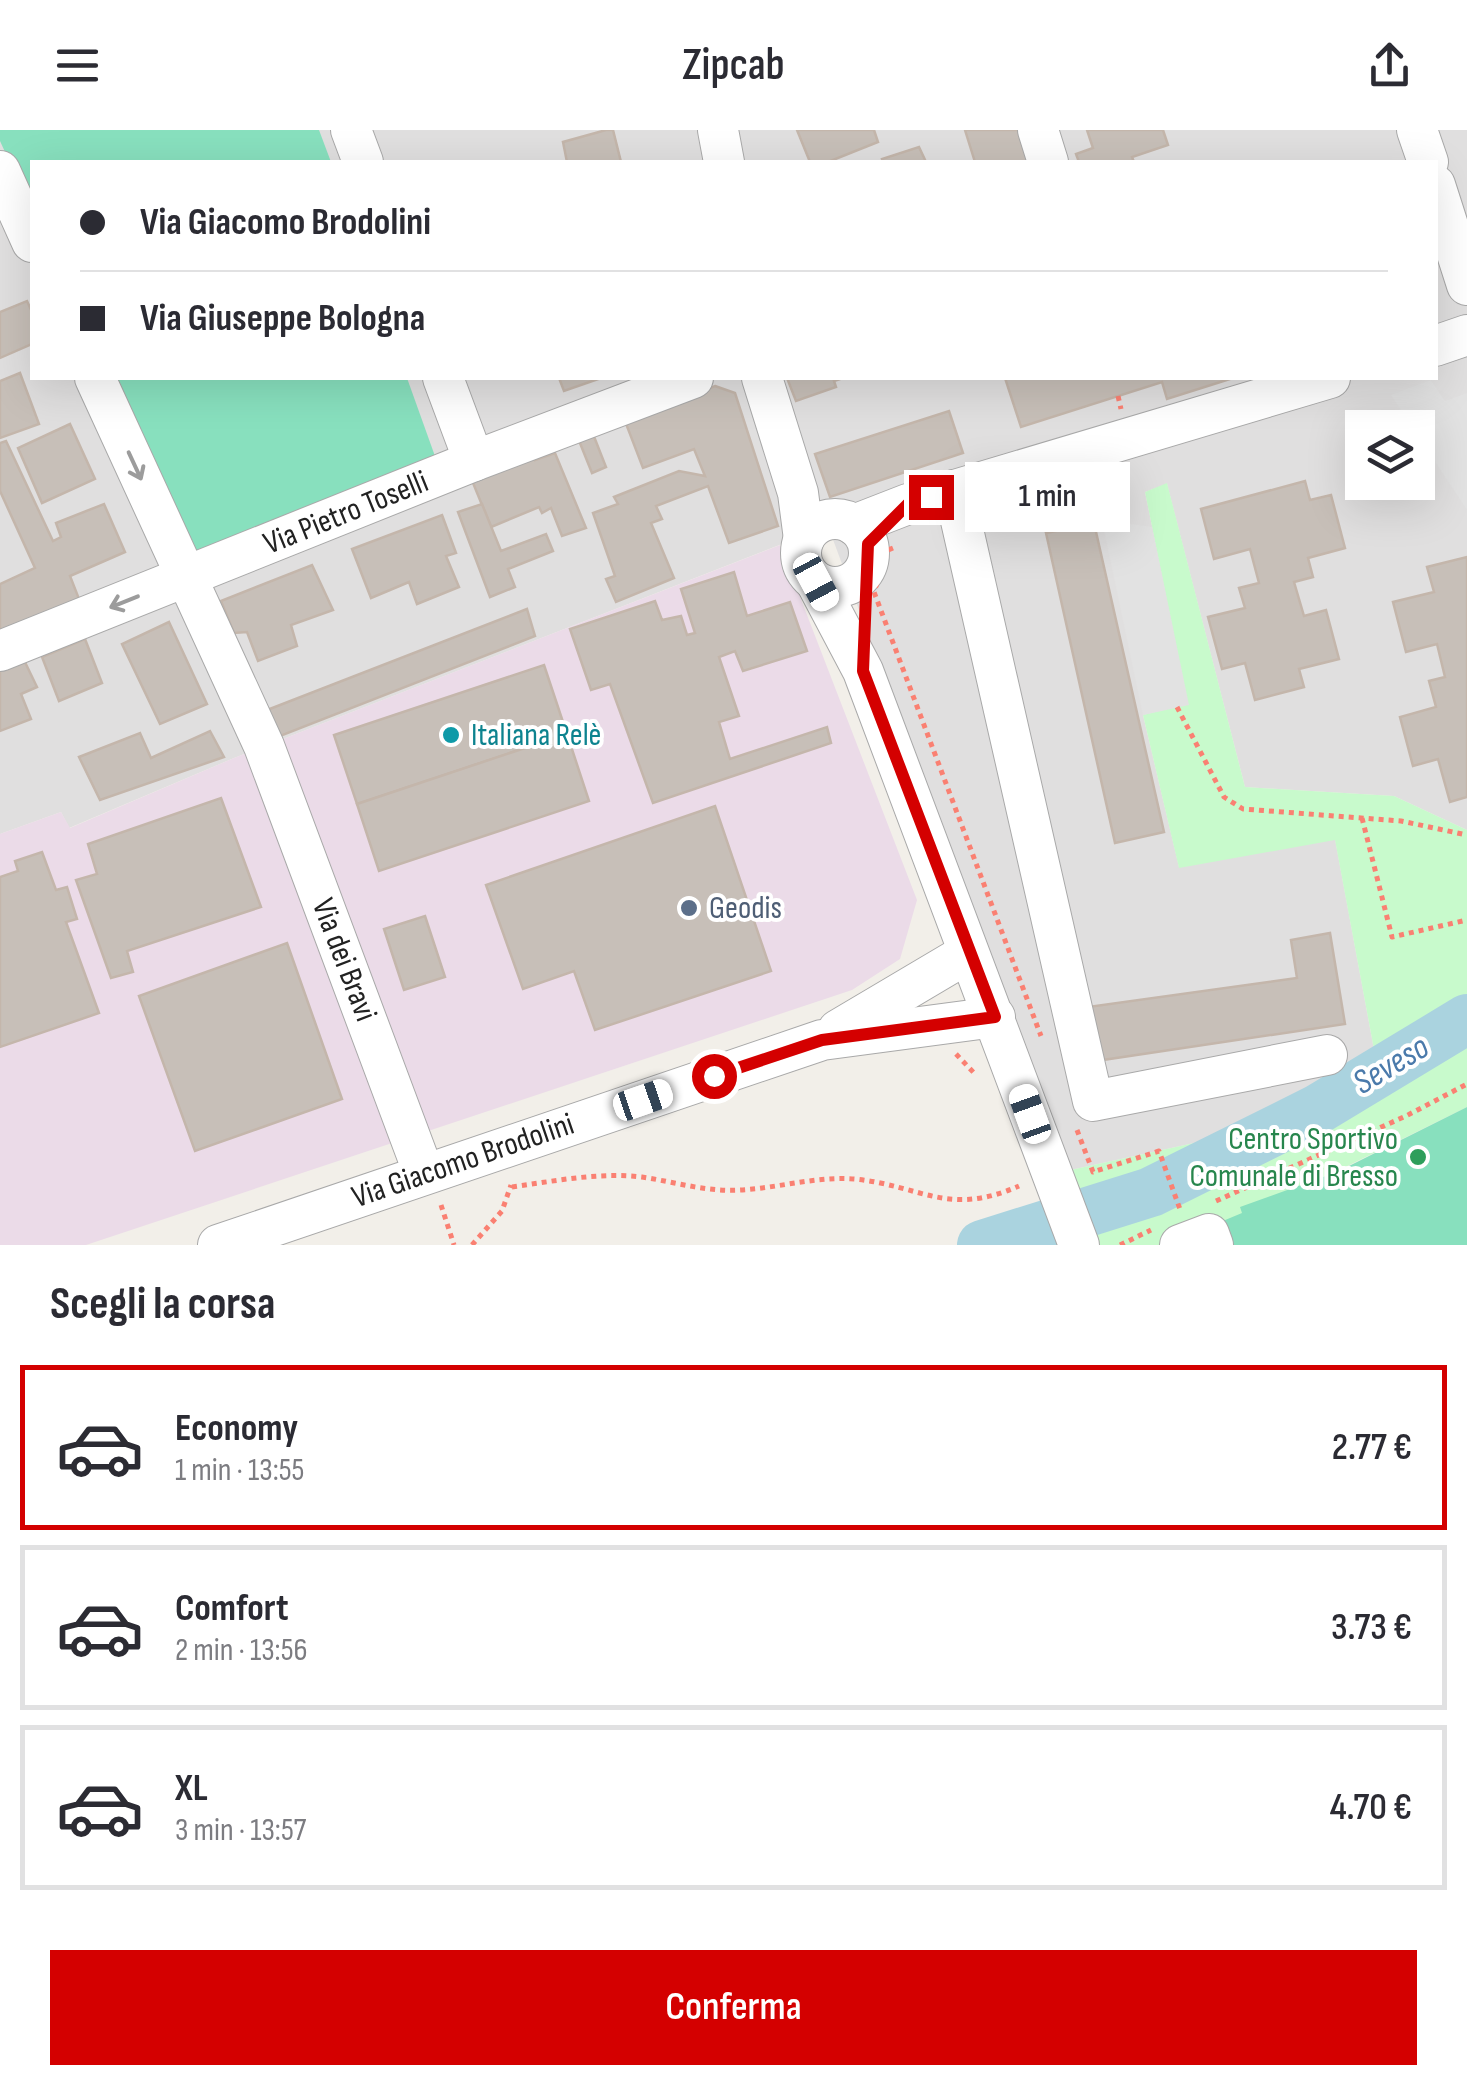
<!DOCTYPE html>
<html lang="it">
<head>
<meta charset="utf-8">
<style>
  body { margin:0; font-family:"Sofia Sans Condensed",sans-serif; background:#f7f7f7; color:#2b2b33; height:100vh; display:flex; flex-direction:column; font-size:38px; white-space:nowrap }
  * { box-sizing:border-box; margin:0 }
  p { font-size:32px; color:#7c7c81 }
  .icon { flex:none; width:55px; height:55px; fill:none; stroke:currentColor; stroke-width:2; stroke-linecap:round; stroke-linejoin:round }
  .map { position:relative; height:1115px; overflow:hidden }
  .panel { display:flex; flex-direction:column; background:#fff; flex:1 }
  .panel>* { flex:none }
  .guide { position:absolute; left:30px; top:30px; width:1408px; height:220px; border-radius:0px; box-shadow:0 10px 40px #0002; display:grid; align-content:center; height:220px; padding:0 50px; background:#fff }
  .tools { position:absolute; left:1345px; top:280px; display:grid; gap:20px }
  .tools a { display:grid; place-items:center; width:90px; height:90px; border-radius:0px; background:#fff; box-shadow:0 10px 40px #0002; font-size:50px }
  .end { position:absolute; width:45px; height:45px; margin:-22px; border:12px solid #d40000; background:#fff; box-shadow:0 0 0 5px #fff }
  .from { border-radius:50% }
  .bubble { position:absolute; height:70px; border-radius:0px; background:#fff; box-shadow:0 10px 40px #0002; font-size:32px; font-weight:600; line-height:70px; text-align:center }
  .car { position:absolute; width:30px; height:60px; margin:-30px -15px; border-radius:12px; box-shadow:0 0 8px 2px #0007; background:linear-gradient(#fff 24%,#345 0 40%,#fff 0 76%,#345 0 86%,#fff 0) }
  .guide b { display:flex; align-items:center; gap:35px; height:95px; font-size:38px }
  .guide b+b { border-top:2px solid #e1e1e2 }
  .guide i { width:25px; height:25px; background:#2b2b33 }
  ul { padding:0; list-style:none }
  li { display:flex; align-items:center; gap:30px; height:165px; margin:0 20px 15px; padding:0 30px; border:5px solid #e1e1e2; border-radius:0px }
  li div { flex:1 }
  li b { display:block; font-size:38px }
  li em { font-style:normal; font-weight:600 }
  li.current { border-color:#d40000 }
  li>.icon { width:90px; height:90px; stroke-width:1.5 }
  h2 { padding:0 50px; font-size:45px; line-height:120px }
  .primary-button { display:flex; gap:20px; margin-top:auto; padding:20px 50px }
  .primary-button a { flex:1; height:115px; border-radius:0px; background:#d40000; color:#fff; font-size:40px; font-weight:600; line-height:115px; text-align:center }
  header { display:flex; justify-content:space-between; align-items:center; height:130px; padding:0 50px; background:#fff; font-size:45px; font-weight:600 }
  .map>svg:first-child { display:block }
  .residential { fill:#e0dfdf; fill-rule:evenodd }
  .industrial { fill:#ebdbe8 }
  .park { fill:#c8facc }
  .pitch { fill:#88e0be }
  .parking { fill:#e2e2e2 }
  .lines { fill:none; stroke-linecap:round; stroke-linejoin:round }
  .river { stroke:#aad3df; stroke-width:50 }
  .building { fill:#c7bfb8; stroke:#c4b6ab; stroke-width:2.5 }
  .minor-casing { stroke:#a9a9a9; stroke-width:42 }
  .path { stroke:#fa8072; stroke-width:5; stroke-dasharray:5 5; stroke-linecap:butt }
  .minor { stroke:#fff; stroke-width:40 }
  .oneway { stroke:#9c9c9c }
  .route { stroke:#d40000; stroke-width:12 }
  .culture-dot { fill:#0f9aa8; stroke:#fff; stroke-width:4 }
  .service-dot { fill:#5c6f8a; stroke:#fff; stroke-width:4 }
  .leisure-dot { fill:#2e9e5b; stroke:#fff; stroke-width:4 }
  .labels { text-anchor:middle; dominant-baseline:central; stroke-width:8; stroke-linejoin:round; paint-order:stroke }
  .street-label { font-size:32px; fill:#222; stroke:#fff }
  .culture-label { font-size:32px; fill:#0d838f; stroke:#fff; text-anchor:start }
  .service-label { font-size:32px; fill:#4e5e75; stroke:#fff; text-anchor:start }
  .leisure-label { font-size:32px; fill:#27864d; stroke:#fff; text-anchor:end }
  .water-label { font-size:35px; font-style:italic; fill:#4a7aab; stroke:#fff }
</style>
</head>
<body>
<header><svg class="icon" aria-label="menu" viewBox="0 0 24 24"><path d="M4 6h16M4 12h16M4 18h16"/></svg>Zipcab<svg class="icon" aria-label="share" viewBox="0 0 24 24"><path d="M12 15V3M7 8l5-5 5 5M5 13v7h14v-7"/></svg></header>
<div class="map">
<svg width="1467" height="1115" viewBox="0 0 1467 1115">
  <rect width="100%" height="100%" fill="#f2efe9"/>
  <!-- residential -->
  <path class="residential" d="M 0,0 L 1467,0 L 1467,700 L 1394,666 L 1245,657 L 1167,354 L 1145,362 L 1189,575 L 1143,585 L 1179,737 L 1335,709 L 1375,925 L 1342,959 L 1296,969 L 1300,990 L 1066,1041 L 828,396 L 234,628 L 69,698 L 61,682 L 0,704 ZM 32,32 L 1435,32 L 1435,248 L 32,248 ZM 1362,298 L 1418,298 L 1418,352 L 1362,352 Z"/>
  <!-- industrial -->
  <path class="industrial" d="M 780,415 L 917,770 L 900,829 L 852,860 L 86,1115 L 0,1115 L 0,704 L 61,682 L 70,698 L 234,628 Z"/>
  <!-- park -->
  <path class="park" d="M 1167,353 L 1245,657 L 1394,666 L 1467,700 L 1467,977 L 1305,1057 L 1172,1115 L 1095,1115 L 1066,1041 L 1300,990 L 1296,969 L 1342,959 L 1375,925 L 1335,710 L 1179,738 L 1143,585 L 1188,574 L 1145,362 Z"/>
  <!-- pitch -->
  <g class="pitch">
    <path d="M 0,0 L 319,0 L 331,32 L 32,32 L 32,81 L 0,11 Z"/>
    <path d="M 110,248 L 407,248 L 436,329 L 194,430 Z"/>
    <path d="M 1467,977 L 1467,1115 L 1226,1115 L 1218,1093 L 1242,1083 L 1240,1077 L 1337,1042 Z"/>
  </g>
  <!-- parking -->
  <g class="parking">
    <path d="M 1431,250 L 1445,271 L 1467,263 L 1467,380 L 1418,306 L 1418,298 L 1412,297 L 1391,265 Z"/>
    <path d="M 1102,390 L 1152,397 L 1189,575 L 1143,585 Z"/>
  </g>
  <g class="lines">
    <!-- river -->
    <path class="river" d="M 982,1115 L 1151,1062 L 1318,979 L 1467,889"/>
  </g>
  <!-- building -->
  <g class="building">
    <path d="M 606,0 L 613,0 L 621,32 L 567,32 L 563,12 Z"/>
    <path d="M 797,0 L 874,0 L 878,12 L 828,32 L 810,32 Z"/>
    <path d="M 965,0 L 1018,0 L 1028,32 L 975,32 Z"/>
    <path d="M 1087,0 L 1163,0 L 1168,15 L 1132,27 L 1134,32 L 1079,32 L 1076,24 L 1093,18 Z"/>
    <path d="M 919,17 L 926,32 L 883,32 L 882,29 Z"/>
    <path d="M 27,171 L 32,182 L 32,214 L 0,228 L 0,182 Z"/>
    <path d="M 20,243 L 39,294 L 0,308 L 0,251 Z"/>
    <path d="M 559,248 L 601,248 L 564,261 Z"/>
    <path d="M 787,248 L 843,248 L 834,251 L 836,257 L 796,271 Z"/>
    <path d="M 1005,248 L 1233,248 L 1167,269 L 1162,252 L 1021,297 Z"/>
    <path d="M 715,256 L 735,263 L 778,396 L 729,413 L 708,356 L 656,376 L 662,389 L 651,393 L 674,448 L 616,472 L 606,449 L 615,446 L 593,383 L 618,374 L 614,367 L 679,341 L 705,346 L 694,319 L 643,338 L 625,291 Z"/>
    <path d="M 949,281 L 963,323 L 830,367 L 815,324 Z"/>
    <path d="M 70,294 L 95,349 L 42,373 L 18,318 Z"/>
    <path d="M 593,304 L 606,337 L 592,343 L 578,308 Z"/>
    <path d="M 6,311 L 53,411 L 61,407 L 56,393 L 104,374 L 125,422 L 70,446 L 79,469 L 0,503 L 0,454 L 35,438 L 0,361 L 0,313 Z"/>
    <path d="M 534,323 L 535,330 L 555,323 L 586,398 L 562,406 L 551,378 L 542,383 L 539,377 L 491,397 L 471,348 Z"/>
    <path d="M 1305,351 L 1310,370 L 1331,365 L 1345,418 L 1308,428 L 1313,447 L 1294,452 L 1304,486 L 1326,480 L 1339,529 L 1299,539 L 1304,557 L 1255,570 L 1245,533 L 1222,539 L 1208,487 L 1245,478 L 1239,458 L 1259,453 L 1250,419 L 1214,429 L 1201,379 Z"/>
    <path d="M 482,374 L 501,421 L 546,404 L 553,421 L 508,439 L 515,457 L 490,467 L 458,382 Z"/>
    <path d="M 442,385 L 456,423 L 446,426 L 459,457 L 417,474 L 409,452 L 371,468 L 352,419 Z"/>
    <path d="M 1094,393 L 1164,702 L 1115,713 L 1046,403 Z"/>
    <path d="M 1467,427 L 1467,667 L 1450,672 L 1438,629 L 1413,636 L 1400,587 L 1436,577 L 1429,551 L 1445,547 L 1437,514 L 1406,522 L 1393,472 L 1434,462 L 1427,437 Z"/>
    <path d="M 312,435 L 333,480 L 291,495 L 297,516 L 258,531 L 247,502 L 234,503 L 221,471 Z"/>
    <path d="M 734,442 L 747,486 L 790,472 L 807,521 L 743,541 L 735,521 L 719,527 L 739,586 L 719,592 L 730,629 L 827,597 L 831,613 L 653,673 L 610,554 L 591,560 L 570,499 L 655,471 L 662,490 L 681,486 L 687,505 L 695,503 L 681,459 Z"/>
    <path d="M 527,479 L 535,506 L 275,608 L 262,582 Z"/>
    <path d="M 169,492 L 207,574 L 160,594 L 122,514 Z"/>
    <path d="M 85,509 L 102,553 L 59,571 L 42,527 Z"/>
    <path d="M 23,528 L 37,557 L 21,564 L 31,589 L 0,601 L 0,537 Z"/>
    <path d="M 544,535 L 567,604 L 357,674 L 334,605 Z"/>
    <path d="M 210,601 L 224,627 L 100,670 L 79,627 L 140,603 L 151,628 Z"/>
    <path d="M 567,604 L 589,671 L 379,741 L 357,674 Z"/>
    <path d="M 221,668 L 261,777 L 127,821 L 133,842 L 111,848 L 76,750 L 97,744 L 88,714 Z"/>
    <path d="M 715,676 L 771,841 L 595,900 L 574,841 L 523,859 L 486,755 Z"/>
    <path d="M 42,722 L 56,760 L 67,757 L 77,789 L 66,792 L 99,883 L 0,917 L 0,747 L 18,741 L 15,731 Z"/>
    <path d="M 425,786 L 445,847 L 404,860 L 384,799 Z"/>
    <path d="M 1330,803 L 1345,894 L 1096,931 L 1088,877 L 1297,848 L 1291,810 Z"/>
    <path d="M 287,813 L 342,969 L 195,1021 L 139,866 Z"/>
  </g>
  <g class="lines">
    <!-- minor casing -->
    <g class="minor-casing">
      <g id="minor">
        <path d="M 351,0 L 363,32"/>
        <path d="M 718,0 L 724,32"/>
        <path d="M 1038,0 L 1048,32"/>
        <path d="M 1417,0 L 1428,32"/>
        <path d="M 0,41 L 32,112"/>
        <path d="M 1435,55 L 1467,155"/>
        <path d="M 1435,216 L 1467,205"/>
        <path d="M 95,248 L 264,616 L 424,1044"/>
        <path d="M 443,248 L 474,331"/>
        <path d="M 762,248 L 798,363 L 804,409"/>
        <path d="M 954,360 L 1093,971 L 1327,925"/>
        <circle cx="835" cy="423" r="34"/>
        <path d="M 854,395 L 908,374 L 1330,248"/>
        <path d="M 816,452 L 863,541 L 1079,1115"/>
        <path d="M 0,521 L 474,331 L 693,248"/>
        <path d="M 838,900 L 968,823"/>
        <path d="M 218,1115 L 822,910 L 995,887"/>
        <path d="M 1180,1115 L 1209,1104 L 1213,1115"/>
      </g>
    </g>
    <!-- path -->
    <g class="path">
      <path d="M 1118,266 L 1121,279"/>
      <path d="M 893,418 L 888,420 L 874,462 L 1041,906"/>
      <path d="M 1177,577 L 1224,667 L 1243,679 L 1401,691 L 1467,705"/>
      <path d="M 1362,688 L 1392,807 L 1467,790"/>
      <path d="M 956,924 L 976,945"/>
      <path d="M 1077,1000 L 1093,1042 L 1159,1021 L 1181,1082"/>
      <path d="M 512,1057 C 555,1051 598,1042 642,1047 C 675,1052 706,1062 740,1060 C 779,1058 816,1046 855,1049 C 922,1056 948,1087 1019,1056"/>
      <path d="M 1216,1071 L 1406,986 L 1467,954"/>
      <path d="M 441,1075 L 454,1115"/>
      <path d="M 472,1115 L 502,1081 L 511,1055"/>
      <path d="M 1120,1115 L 1151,1100"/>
    </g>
    <!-- minor -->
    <use href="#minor" class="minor"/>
  </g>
  <!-- one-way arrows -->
  <defs><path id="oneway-shaft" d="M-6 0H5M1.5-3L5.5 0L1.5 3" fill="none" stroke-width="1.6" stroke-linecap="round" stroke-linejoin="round" transform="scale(2.5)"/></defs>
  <g class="oneway">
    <use href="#oneway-shaft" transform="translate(135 336) rotate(65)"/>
    <use href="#oneway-shaft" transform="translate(124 472) rotate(158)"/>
  </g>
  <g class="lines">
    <!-- route -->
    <path class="route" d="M 714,946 L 822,910 L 995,887 L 863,541 L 868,414 L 908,374 L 931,367"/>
  </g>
  <!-- markers -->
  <circle class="culture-dot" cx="451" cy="605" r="10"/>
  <circle class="service-dot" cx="689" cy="778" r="10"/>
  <circle class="leisure-dot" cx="1418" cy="1027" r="10"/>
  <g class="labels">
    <!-- street labels -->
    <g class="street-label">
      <text transform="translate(346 383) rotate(-22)">Via Pietro Toselli</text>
      <text transform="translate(344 830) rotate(69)">Via dei Bravi</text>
      <text transform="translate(463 1031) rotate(-19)">Via Giacomo Brodolini</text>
    </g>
    <!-- culture labels -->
    <g class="culture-label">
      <text x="471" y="605">Italiana Relè</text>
    </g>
    <!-- service labels -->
    <g class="service-label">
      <text x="709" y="778">Geodis</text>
    </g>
    <!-- leisure labels -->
    <g class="leisure-label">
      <text x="1398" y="1009">Centro Sportivo<tspan x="1398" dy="37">Comunale di Bresso</tspan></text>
    </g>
    <!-- water labels -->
    <g class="water-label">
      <text transform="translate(1391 935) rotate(-31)">Seveso</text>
    </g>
  </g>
</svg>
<div class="tools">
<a><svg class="icon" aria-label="layers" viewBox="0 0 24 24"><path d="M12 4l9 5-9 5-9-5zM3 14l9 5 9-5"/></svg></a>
</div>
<i class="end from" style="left:714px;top:946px"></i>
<i class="end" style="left:931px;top:367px"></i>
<div class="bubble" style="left:965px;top:332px;width:165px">1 min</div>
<i class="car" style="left:816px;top:452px;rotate:152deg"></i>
<i class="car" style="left:643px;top:970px;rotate:71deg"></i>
<i class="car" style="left:1030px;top:984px;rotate:340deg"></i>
<div class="guide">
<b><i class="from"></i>Via Giacomo Brodolini</b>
<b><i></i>Via Giuseppe Bologna</b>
</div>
</div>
<section class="panel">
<h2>Scegli la corsa</h2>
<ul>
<li class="current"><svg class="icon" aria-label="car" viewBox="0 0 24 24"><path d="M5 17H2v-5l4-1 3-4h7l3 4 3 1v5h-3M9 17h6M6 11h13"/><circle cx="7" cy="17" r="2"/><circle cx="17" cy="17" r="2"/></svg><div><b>Economy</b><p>1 min · 13:55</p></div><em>2.77 €</em></li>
<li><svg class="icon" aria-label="car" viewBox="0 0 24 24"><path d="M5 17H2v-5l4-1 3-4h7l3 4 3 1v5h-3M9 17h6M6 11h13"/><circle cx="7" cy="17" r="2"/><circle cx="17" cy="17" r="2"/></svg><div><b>Comfort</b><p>2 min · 13:56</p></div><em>3.73 €</em></li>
<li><svg class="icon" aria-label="car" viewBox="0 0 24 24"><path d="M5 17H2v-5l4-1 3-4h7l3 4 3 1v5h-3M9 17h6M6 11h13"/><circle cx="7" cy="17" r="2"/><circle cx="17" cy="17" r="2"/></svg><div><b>XL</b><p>3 min · 13:57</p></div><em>4.70 €</em></li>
</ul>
<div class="primary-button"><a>Conferma</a></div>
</section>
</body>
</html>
